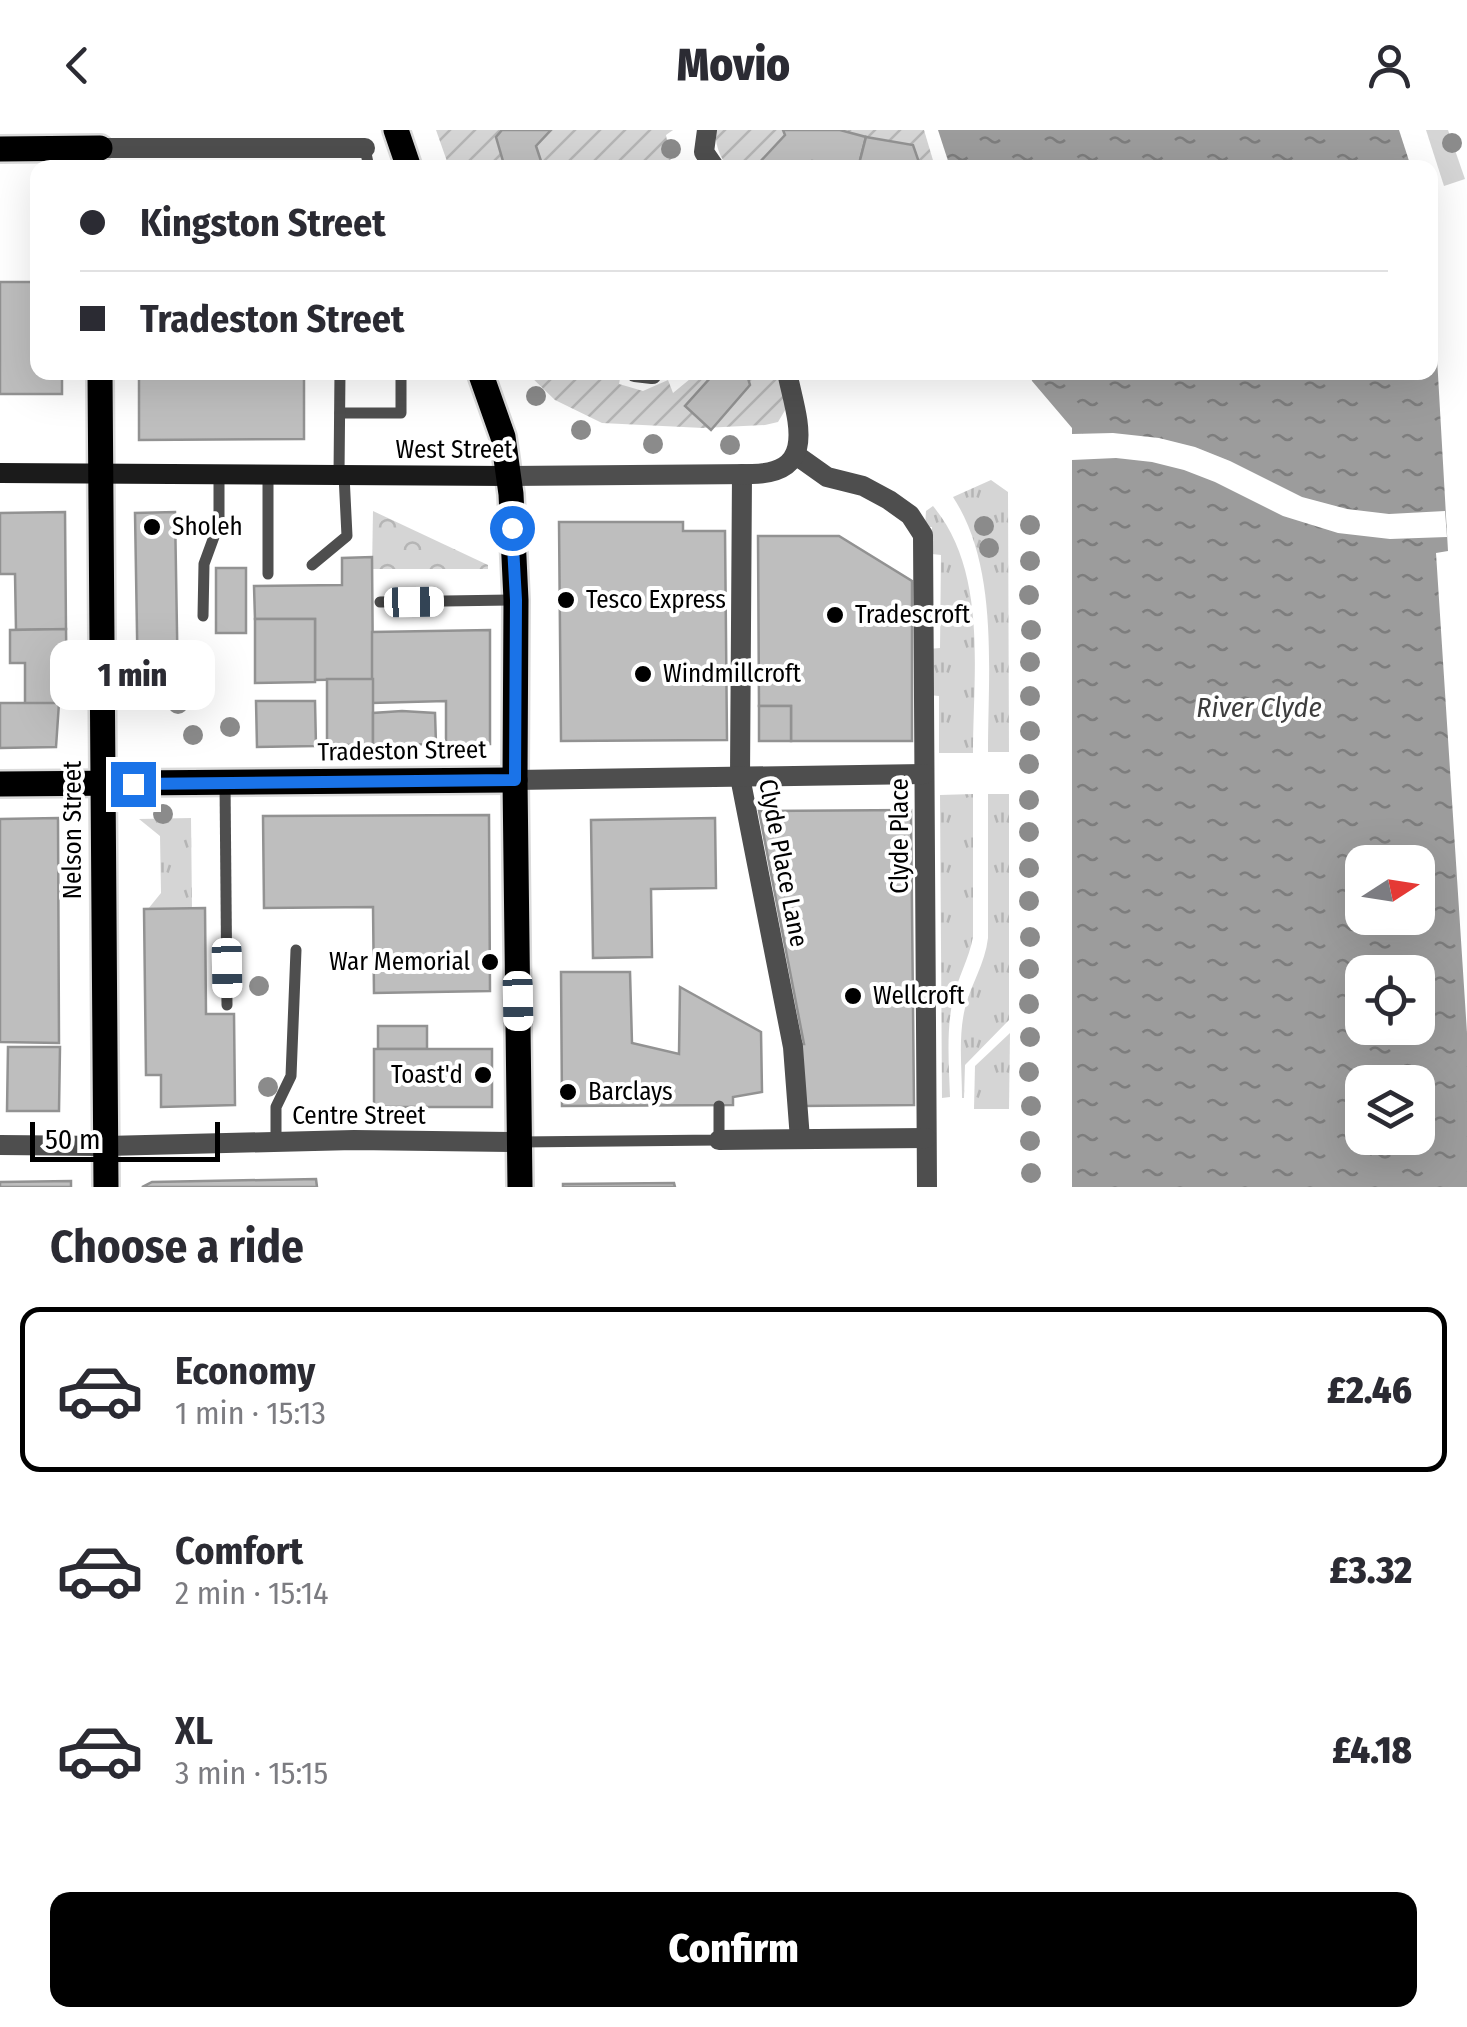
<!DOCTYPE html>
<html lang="en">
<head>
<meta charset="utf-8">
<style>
  body { margin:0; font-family:"Fira Sans Condensed",sans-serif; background:#f2f2f3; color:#2b2b33; height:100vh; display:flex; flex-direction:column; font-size:38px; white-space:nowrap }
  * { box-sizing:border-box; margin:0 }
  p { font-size:32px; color:#7c7c81 }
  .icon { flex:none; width:55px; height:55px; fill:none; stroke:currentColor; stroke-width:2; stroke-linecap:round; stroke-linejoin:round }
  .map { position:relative; height:1057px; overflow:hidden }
  .details { display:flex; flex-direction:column; background:#fff; flex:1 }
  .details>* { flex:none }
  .banner { position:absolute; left:30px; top:30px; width:1408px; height:220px; border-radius:20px; box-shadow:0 10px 40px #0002; display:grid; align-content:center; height:220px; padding:0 50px; background:#fff }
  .needle { width:65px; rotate:78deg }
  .fabs { position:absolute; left:1345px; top:715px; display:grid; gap:20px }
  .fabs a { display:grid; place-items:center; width:90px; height:90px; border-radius:20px; background:#fff; box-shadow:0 10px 40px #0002; font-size:50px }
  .scale { position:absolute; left:30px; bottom:25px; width:190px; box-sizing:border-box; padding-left:10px; border:5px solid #000; border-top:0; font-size:28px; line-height:35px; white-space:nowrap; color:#000; -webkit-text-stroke:8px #fff; paint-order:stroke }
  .end { position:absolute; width:45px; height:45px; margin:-22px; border:12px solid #1a73e8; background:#fff; box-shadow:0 0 0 5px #fff }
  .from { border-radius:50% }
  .bubble { position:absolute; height:70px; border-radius:20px; background:#fff; box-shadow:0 10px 40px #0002; font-size:32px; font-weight:800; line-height:70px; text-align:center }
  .car { position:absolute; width:30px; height:60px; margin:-30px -15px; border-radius:12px; box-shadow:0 0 8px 2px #0007; background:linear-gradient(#fff 24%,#345 0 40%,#fff 0 76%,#345 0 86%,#fff 0) }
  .banner b { display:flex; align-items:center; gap:35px; height:95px; font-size:38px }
  .banner b+b { border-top:2px solid #e1e1e2 }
  .banner i { width:25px; height:25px; background:#2b2b33 }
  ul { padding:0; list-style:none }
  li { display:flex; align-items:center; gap:30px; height:165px; margin:0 20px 15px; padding:0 30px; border:5px solid transparent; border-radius:20px }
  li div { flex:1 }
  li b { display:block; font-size:38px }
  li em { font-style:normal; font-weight:800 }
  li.active { border-color:#000 }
  li>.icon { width:90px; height:90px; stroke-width:1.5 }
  h2 { padding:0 50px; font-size:45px; line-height:120px }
  .cta { display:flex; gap:20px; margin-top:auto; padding:20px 50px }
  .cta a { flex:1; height:115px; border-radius:20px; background:#000; color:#fff; font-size:40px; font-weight:800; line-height:115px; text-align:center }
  header { display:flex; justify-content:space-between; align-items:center; height:130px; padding:0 50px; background:#fff; font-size:45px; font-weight:800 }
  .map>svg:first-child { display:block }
  .grass { fill:url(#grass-tufts) }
  .forest { fill:url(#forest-crowns) }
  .garden { fill:url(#garden-furrows) }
  .water { fill:url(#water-ripples); fill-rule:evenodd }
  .pier { fill:#fff }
  .building { fill:#bebebe; stroke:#929292; stroke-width:2.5 }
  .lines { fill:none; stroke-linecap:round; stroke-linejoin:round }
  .primary-casing { stroke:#dbdbdb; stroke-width:30 }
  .lane { stroke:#4e4e4e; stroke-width:11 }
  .street { stroke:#4e4e4e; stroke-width:20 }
  .secondary { stroke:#1b1b1b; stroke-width:20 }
  .primary { stroke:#000; stroke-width:25 }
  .tree { fill:#8b8b8b }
  .route { stroke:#1a73e8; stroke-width:12 }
  .poi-dot { fill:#000; stroke:#fff; stroke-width:4 }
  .labels { text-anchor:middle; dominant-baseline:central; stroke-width:8; stroke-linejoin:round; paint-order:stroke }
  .street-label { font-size:25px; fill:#000; stroke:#fff }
  .poi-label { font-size:25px; fill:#000; stroke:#fff; text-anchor:start }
  .water-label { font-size:28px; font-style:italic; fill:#3d3d3d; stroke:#fff }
</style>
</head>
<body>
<header><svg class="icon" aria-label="back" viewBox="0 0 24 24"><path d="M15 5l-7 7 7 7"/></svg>Movio<svg class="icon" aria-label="person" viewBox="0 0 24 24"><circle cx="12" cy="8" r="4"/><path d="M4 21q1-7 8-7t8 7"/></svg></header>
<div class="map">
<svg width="1467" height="1057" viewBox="0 0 1467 1057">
  <defs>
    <pattern id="grass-tufts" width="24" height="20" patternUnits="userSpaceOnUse" patternTransform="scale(2.5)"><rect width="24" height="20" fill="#d5d5d5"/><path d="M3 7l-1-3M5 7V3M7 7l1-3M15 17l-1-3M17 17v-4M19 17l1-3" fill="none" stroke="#b5b5b5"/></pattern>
    <pattern id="forest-crowns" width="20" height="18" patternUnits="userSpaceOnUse" patternTransform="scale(2.5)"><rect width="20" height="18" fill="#d5d5d5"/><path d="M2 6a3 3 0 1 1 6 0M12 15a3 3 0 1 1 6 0" fill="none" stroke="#b5b5b5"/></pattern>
    <pattern id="garden-furrows" width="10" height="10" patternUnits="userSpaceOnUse" patternTransform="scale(2.5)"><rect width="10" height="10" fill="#d5d5d5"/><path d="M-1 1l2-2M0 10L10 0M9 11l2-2" fill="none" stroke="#b5b5b5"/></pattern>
    <pattern id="water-ripples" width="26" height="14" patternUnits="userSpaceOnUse" patternTransform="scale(2.5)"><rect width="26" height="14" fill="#9c9c9c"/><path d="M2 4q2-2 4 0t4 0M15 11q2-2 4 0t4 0" fill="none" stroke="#7d7d7d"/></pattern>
  </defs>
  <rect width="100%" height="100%" fill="#fff"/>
  <!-- grass -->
  <g class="grass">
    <path d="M 1426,0 L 1448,0 L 1465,49 L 1444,56 Z"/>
    <path d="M 991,350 L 1008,362 L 1009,622 L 988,622 C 988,542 999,437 953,367 Z"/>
    <path d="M 933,376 C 988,442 973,543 973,623 L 939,623 L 939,566 L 929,565 L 928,519 L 940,518 L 941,425 L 932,424 L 932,397 L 925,397 L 926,381 Z"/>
    <path d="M 973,664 L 973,807 C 969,829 958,847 953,869 C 946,901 949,935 950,967 L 942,968 L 940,665 Z"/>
    <path d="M 988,664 L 1009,664 L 1009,890 L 965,935 L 964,968 L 962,968 C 962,939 958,907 965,878 C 971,854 985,834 988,808 Z"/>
    <path d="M 191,688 L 192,779 L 148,779 L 161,763 L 160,706 L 139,689 Z"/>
    <path d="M 1010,903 L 1009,979 L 974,979 L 975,936 Z"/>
  </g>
  <!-- forest -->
  <path class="forest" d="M 373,381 L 488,435 L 488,439 L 372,439 Z"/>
  <!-- garden -->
  <g class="garden">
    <path d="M 436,0 L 673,0 L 666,5 L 672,37 L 449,37 Z"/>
    <path d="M 716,0 L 924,0 L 935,37 L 728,37 C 720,28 714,12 716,0 Z"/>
    <path d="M 527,243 L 621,243 L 619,254 L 643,261 L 668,250 L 673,263 L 690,249 L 691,243 L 779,243 L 787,277 L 778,292 L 765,295 L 703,298 L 602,293 L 555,270 Z"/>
  </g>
  <!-- water -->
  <g class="water">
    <path d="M 938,0 L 1399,0 L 1411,37 L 950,37 Z"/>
    <path d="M 1430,104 L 1448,421 L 1436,423 L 1467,903 L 1467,1057 L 1072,1057 L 1072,298 L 1032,251 L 1030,243 L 1430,242 ZM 1362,732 L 1418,732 L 1418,788 L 1362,788 ZM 1362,842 L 1418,842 L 1418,898 L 1362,898 ZM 1362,952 L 1418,952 L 1418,1008 L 1362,1008 Z"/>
  </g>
  <!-- pier -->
  <path class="pier" d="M 1113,303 L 1159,308 L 1195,317 L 1230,331 L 1302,367 L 1347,379 L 1389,384 L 1445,381 L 1447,407 L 1390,409 L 1338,403 L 1283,386 L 1215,352 L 1184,340 L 1152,332 L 1116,328 L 1072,330 L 1072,304 Z"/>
  <!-- building -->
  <g class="building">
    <path d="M 502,0 L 551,0 L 536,16 L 541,31 L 519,38 L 505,38 L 496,7 Z"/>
    <path d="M 783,0 L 840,0 L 866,7 L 858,38 L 840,38 L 812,31 L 805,38 L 764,38 L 759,33 L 785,5 Z"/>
    <path d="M 866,7 L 913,15 L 921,38 L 858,38 Z"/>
    <path d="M 37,97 L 38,97 L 38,242 L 62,242 L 62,264 L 0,264 L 0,152 L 37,152 Z"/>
    <path d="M 139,242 L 304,242 L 304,309 L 139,310 Z"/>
    <path d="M 709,242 L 746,242 L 750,255 L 711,300 L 685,276 L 711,247 Z"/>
    <path d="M 65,382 L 66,499 L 16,500 L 15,444 L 0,444 L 0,383 Z"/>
    <path d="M 175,382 L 178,560 L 138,561 L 135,383 Z"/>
    <path d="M 559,392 L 683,392 L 683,401 L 725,401 L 727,610 L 561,611 Z"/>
    <path d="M 758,406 L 839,406 L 912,451 L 912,611 L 791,611 L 791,576 L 759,576 Z"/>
    <path d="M 372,427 L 373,549 L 315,550 L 315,489 L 255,489 L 254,456 L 342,455 L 342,428 Z"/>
    <rect x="216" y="438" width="30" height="65"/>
    <path d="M 255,489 L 315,489 L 315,552 L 255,553 Z"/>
    <path d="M 66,499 L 67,573 L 25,574 L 25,533 L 10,533 L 10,500 Z"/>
    <path d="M 490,500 L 490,614 L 446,613 L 446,571 L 372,573 L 372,502 Z"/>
    <rect x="327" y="549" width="46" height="66"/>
    <path d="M 256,571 L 315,571 L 316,616 L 257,617 Z"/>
    <path d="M 0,573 L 59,573 L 56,617 L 0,618 Z"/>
    <rect x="759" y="576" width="32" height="35"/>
    <path d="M 402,581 L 435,583 L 436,614 L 373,615 L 373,583 Z"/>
    <path d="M 911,680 L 914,975 L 801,976 L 800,914 L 804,914 L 759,681 Z"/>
    <path d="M 489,685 L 490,861 L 374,863 L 373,777 L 264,778 L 263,686 Z"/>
    <path d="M 58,688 L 59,913 L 0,912 L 0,689 Z"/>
    <path d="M 715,688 L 716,758 L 651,759 L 652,827 L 593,828 L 591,690 Z"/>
    <path d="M 205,778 L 206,884 L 234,884 L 235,975 L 161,977 L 161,945 L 146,945 L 144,779 Z"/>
    <path d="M 561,842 L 630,842 L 632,913 L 679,924 L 680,857 L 761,902 L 762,962 L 733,967 L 733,975 L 562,976 Z"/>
    <rect x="378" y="896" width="49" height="23"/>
    <path d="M 8,917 L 60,917 L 59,981 L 7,981 Z"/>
    <rect x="374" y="919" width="118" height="58"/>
    <path d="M 316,1049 L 317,1057 L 142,1057 L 152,1052 Z"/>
    <path d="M 71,1051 L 71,1057 L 0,1057 L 0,1052 Z"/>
    <path d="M 674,1053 L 675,1057 L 563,1057 L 563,1054 Z"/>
  </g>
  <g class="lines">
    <!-- primary casing -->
    <g class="primary-casing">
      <g id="primary">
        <path d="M 396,0 L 409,38"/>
        <path d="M 0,19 L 100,18"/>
        <path d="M 100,242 L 106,1057"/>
        <path d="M 480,242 L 503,307 L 511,364 L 516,470 L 515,650 L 520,1057"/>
        <path d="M 0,654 L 515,650"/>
      </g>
    </g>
    <!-- lane -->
    <g class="lane">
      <path d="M 365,18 L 369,38"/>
      <path d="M 340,283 L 401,283 L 401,242"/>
      <path d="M 268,344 L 268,444"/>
      <path d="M 339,344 L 340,242"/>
      <path d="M 312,435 L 347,406 L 344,345"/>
      <path d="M 380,472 L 516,470"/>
      <path d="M 203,486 L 204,434 L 219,393 L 219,344"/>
      <path d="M 225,652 L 227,875"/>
      <path d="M 276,1012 L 276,977 L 291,946 L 296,820"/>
      <path d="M 519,1012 L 719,1010 L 719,976"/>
    </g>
    <!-- street -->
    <g class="street">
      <path d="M 707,0 L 704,22 L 715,38"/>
      <path d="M 100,18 L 365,18"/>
      <path d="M 635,242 L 652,244 L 653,242"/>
      <path d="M 796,325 L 827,347 L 863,356 L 889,370 L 910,385 L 923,405 L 927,1057"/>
      <path d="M 742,344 L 740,647 L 793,917 L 800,1009"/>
      <path d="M 509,346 L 752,344 C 820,343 796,287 787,242"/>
      <path d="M 515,650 L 924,644"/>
      <path d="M 719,1010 L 926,1008"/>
      <path d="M 0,1015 L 106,1016 L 354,1010 L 519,1012"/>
    </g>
    <!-- secondary -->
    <path class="secondary" d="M 0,343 L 509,346"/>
    <!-- primary -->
    <use href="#primary" class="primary"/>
  </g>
  <!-- trees -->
  <g class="tree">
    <circle cx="1452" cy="13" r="10"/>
    <circle cx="671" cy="19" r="10"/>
    <circle cx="536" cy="266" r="10"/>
    <circle cx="581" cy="300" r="10"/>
    <circle cx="653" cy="314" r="10"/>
    <circle cx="730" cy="315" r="10"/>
    <circle cx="1030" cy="395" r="10"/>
    <circle cx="984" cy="396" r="10"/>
    <circle cx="989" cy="418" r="10"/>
    <circle cx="1030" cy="431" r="10"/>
    <circle cx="1029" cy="465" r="10"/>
    <circle cx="1031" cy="500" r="10"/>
    <circle cx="1030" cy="532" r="10"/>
    <circle cx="1030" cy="566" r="10"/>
    <circle cx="178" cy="574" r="10"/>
    <circle cx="230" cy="597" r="10"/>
    <circle cx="1030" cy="601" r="10"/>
    <circle cx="193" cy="605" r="10"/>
    <circle cx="1029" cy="634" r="10"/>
    <circle cx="1029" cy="670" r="10"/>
    <circle cx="163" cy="684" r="10"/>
    <circle cx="1029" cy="702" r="10"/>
    <circle cx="1029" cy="738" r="10"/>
    <circle cx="1029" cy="771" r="10"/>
    <circle cx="1030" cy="807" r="10"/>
    <circle cx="1029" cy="839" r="10"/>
    <circle cx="259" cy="856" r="10"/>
    <circle cx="1029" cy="874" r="10"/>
    <circle cx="1030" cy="907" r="10"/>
    <circle cx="1029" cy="942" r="10"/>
    <circle cx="268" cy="957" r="10"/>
    <circle cx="1031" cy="976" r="10"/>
    <circle cx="1030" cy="1011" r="10"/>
    <circle cx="1031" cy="1043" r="10"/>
  </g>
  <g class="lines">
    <!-- route -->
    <path class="route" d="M 133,654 L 515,650 L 516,470 L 512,398"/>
  </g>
  <!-- markers -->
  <g class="poi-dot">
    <circle cx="152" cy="397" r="10"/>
    <circle cx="566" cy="470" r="10"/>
    <circle cx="835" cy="485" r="10"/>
    <circle cx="643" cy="544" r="10"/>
    <circle cx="490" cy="832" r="10"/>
    <circle cx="853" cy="866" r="10"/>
    <circle cx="483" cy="945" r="10"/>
    <circle cx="568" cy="962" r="10"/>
  </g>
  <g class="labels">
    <!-- street labels -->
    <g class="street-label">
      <text x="454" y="320">West Street</text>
      <text transform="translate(402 621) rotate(-1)">Tradeston Street</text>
      <text transform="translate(73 700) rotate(-90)">Nelson Street</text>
      <text transform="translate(900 706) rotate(-90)">Clyde Place</text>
      <text transform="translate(783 733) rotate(79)">Clyde Place Lane</text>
      <text x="359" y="986">Centre Street</text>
    </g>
    <!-- poi labels -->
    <g class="poi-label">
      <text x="172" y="397">Sholeh</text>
      <text x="586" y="470">Tesco Express</text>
      <text x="855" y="485">Tradescroft</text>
      <text x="663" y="544">Windmillcroft</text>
      <text x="470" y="832" text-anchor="end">War Memorial</text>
      <text x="873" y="866">Wellcroft</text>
      <text x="463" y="945" text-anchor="end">Toast'd</text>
      <text x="588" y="962">Barclays</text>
    </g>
    <!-- water labels -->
    <g class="water-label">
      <text x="1259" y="577">River Clyde</text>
    </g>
  </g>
</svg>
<div class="fabs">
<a><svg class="needle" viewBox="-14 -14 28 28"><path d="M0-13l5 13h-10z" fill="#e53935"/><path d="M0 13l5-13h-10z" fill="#7c7c81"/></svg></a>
<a><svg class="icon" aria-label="locate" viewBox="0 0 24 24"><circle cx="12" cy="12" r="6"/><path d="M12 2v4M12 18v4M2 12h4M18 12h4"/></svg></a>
<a><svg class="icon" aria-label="layers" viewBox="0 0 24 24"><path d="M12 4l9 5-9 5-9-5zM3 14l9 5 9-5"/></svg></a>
</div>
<div class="scale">50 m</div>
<i class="end from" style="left:512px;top:398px"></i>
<i class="end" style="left:133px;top:654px"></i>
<div class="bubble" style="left:50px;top:510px;width:165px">1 min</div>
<i class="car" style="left:414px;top:472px;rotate:89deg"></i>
<i class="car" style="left:227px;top:838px;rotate:179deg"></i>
<i class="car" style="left:518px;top:871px;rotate:179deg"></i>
<div class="banner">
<b><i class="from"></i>Kingston Street</b>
<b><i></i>Tradeston Street</b>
</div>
</div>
<section class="details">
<h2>Choose a ride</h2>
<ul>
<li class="active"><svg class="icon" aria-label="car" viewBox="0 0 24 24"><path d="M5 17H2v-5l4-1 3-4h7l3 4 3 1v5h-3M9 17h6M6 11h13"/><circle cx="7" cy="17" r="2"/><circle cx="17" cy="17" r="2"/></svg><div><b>Economy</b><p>1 min · 15:13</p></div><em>£2.46</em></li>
<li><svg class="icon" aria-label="car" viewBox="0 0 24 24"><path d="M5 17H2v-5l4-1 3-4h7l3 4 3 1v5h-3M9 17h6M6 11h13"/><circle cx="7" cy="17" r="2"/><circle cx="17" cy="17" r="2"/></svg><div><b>Comfort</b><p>2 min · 15:14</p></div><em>£3.32</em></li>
<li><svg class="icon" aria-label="car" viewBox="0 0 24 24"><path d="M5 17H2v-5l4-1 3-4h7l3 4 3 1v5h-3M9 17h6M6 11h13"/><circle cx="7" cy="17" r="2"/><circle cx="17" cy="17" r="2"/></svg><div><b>XL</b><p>3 min · 15:15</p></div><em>£4.18</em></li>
</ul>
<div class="cta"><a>Confirm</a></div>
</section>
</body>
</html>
